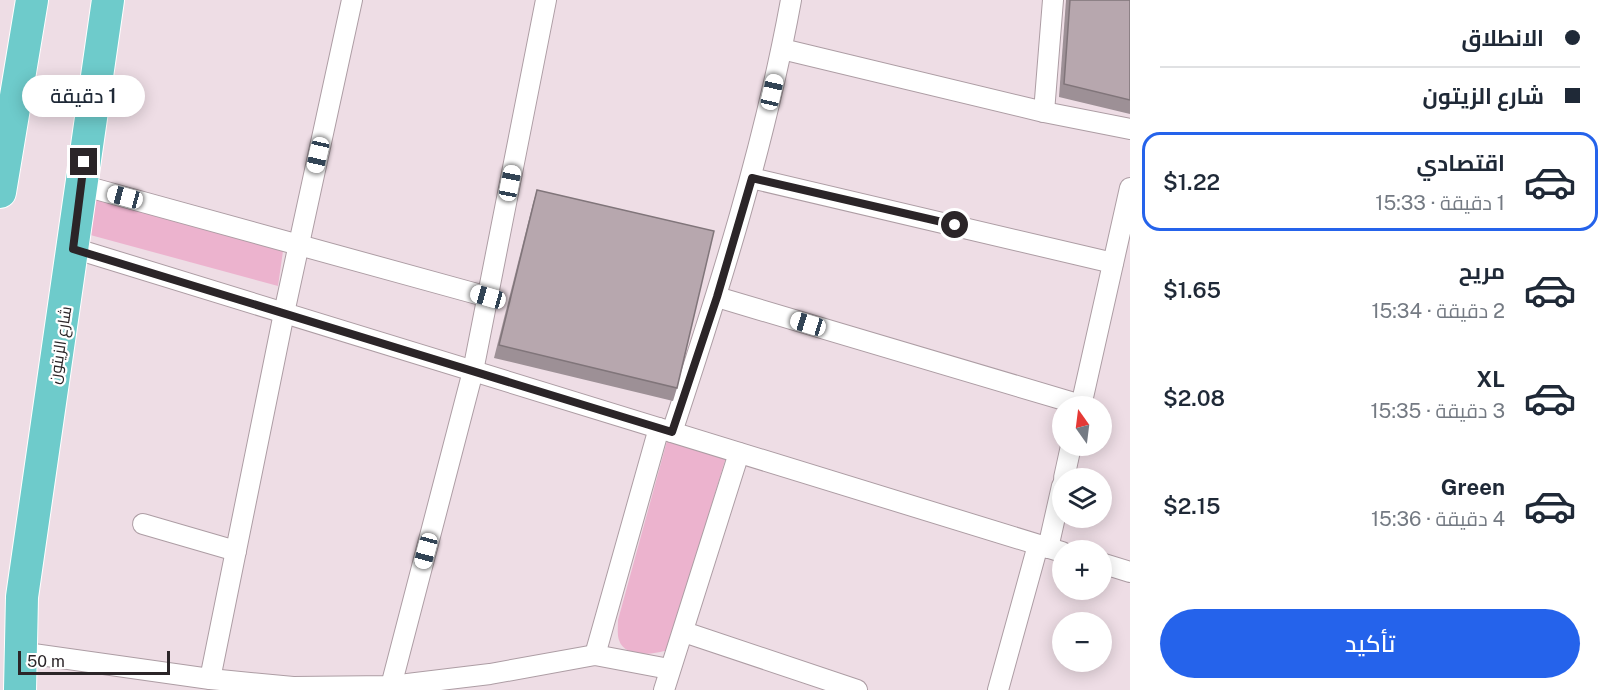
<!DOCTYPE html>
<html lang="ar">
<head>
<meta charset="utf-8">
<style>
  body { margin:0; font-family:"Public Sans",Cairo,sans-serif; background:#f2f2f3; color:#1f2937; direction:rtl; height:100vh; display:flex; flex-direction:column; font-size:22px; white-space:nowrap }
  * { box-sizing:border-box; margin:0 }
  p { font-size:20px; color:#747a83 }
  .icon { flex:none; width:33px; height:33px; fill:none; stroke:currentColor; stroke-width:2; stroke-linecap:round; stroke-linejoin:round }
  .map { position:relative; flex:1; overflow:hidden; direction:ltr }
  .details { display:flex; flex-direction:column; background:#fff; width:480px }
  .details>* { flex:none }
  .guide { display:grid; align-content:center; height:132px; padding:0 30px; background:#fff }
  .needle { width:39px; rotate:346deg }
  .fabs { position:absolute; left:1052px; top:396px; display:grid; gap:12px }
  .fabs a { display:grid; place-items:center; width:60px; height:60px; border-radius:50%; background:#fff; box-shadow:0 3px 15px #0003; font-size:30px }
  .scale { position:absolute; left:18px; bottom:15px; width:152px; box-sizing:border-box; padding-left:6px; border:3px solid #2b2528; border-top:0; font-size:16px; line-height:21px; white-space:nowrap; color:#2b2528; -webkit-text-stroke:4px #fff; paint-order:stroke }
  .end { position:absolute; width:27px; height:27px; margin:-14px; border:8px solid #2b2528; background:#fff; box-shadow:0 0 0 3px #fff }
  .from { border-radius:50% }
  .bubble { position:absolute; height:42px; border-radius:21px; background:#fff; box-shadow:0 3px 15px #0003; font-size:20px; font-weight:600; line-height:42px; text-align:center; direction:rtl }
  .car { position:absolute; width:18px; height:36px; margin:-18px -9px; border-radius:8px; box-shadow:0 0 4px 2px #0007; background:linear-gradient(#fff 24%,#345 0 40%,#fff 0 76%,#345 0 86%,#fff 0) }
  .guide b { display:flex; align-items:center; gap:21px; height:57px; font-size:22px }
  .guide b+b { border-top:2px solid #e0e1e3 }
  .guide i { width:15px; height:15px; background:#1f2937 }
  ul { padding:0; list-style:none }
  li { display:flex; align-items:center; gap:18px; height:99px; margin:0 12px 9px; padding:0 18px; border:3px solid transparent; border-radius:18px }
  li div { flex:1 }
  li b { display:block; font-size:22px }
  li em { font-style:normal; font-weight:600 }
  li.on { border-color:#2563eb }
  li>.icon { width:54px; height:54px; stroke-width:1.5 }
  .primary-button { display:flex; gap:12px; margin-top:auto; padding:12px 30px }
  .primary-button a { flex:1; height:69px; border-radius:36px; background:#2563eb; color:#fff; font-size:24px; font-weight:600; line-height:69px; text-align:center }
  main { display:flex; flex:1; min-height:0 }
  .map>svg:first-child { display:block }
  .green { fill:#ecb3ce }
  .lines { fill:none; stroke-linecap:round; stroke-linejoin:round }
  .street-casing { stroke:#ad9da4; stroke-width:22 }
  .primary-casing { stroke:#fff; stroke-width:34 }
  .street { stroke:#fff; stroke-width:20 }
  .primary { stroke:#6ecbcb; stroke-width:32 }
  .wall { fill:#9d9096 }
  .building { fill:#b7a7ae; stroke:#80757a; stroke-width:1.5 }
  .route { stroke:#2b2528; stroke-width:8 }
  .labels { text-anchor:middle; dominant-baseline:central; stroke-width:4.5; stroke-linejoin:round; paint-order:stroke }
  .street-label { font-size:16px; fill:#2b2528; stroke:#fff }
</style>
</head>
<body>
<main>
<section class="details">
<div class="guide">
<b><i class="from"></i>الانطلاق</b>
<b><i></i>شارع الزيتون</b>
</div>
<ul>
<li class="on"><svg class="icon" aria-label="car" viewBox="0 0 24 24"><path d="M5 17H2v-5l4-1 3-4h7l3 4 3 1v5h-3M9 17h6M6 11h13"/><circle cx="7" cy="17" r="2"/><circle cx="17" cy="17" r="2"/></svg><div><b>اقتصادي</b><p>1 دقيقة · 15:33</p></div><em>$1.22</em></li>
<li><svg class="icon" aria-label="car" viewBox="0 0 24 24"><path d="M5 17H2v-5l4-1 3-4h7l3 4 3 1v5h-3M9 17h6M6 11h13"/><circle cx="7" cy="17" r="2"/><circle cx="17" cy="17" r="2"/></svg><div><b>مريح</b><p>2 دقيقة · 15:34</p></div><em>$1.65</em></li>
<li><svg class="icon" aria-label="car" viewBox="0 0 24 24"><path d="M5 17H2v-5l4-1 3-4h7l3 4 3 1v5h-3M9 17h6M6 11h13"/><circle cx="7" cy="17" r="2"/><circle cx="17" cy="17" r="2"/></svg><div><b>XL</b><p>3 دقيقة · 15:35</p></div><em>$2.08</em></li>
<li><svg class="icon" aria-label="car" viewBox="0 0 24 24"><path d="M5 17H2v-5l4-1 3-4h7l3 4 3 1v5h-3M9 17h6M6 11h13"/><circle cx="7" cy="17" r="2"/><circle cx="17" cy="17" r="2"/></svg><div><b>Green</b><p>4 دقيقة · 15:36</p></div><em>$2.15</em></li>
</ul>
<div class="primary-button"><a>تأكيد</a></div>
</section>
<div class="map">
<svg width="1130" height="690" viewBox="0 0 1130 690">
  <rect width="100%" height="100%" fill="#eedde5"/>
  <!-- green -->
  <g class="green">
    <path d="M 93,196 L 284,244 L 278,286 L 83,233 Z"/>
    <path d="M 667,441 L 726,457 L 668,650 C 655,654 625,659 619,640 C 617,634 618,626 618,620 Z"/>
  </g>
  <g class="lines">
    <!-- street casing -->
    <g class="street-casing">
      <g id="street">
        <path d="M 782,49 L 1044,112 L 1130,129"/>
        <path d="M 1044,112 L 1053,0"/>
        <path d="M 751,178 L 1113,263"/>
        <path d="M 81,185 L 488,297"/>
        <path d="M 73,248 L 1062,552"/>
        <path d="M 717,297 L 1081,405"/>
        <path d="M 1081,406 L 1130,188"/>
        <path d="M 672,432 C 719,290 764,148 791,0"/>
        <path d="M 1064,478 L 1071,446"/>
        <path d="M 143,524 L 236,551"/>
        <path d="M 1048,548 L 1062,486"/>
        <path d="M 1101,563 L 1130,572"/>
        <path d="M 684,632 L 857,690"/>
        <path d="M 19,652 L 210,679 L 293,687 L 391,686 L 490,674 L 595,655 L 669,669"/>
        <path d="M 595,655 L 659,428"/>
        <path d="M 210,679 L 284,313 L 352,0"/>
        <path d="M 391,686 L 473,371 L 546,0"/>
        <path d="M 664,690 L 739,453"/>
        <path d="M 998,690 L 1038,545"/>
      </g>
    </g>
    <!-- primary casing -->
    <g class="primary-casing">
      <g id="primary">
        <path d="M 0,192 L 32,0"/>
        <path d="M 20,690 L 22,597 L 108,0"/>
      </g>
    </g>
    <!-- street -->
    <use href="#street" class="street"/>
    <!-- primary -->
    <use href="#primary" class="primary"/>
  </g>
  <!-- wall -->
  <g class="wall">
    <path d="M 1066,0 L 1130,0 L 1130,114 L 1059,97 Z"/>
    <path d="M 537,190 L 677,388 L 673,401 L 494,358 L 533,203 Z"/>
  </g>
  <!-- building -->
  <g class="building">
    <path d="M 1070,0 L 1130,0 L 1130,100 L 1064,84 Z"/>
    <path d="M 537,190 L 714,231 L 677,388 L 499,345 Z"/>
  </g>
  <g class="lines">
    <!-- route -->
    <path class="route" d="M 84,162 L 73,249 L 672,432 L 717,297 L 752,178 L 955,225"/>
  </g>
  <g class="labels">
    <!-- street labels -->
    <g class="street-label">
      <text transform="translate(60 345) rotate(-81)">شارع الزيتون</text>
    </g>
  </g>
</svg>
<div class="fabs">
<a><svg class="needle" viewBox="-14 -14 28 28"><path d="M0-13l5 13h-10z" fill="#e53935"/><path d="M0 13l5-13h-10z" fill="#747a83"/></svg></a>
<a><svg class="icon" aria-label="layers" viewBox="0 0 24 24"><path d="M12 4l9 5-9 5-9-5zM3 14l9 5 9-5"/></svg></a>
<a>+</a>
<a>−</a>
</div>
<div class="scale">50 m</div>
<i class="end from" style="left:955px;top:225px"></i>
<i class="end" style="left:84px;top:162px"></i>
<div class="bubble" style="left:22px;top:75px;width:123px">1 دقيقة</div>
<i class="car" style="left:772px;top:92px;rotate:13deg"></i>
<i class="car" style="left:318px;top:155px;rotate:193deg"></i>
<i class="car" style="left:510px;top:183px;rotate:11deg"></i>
<i class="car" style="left:125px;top:197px;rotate:285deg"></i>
<i class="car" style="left:488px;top:297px;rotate:286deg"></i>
<i class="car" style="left:808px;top:324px;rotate:287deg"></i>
<i class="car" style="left:426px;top:551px;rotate:195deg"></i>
</div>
</main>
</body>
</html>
